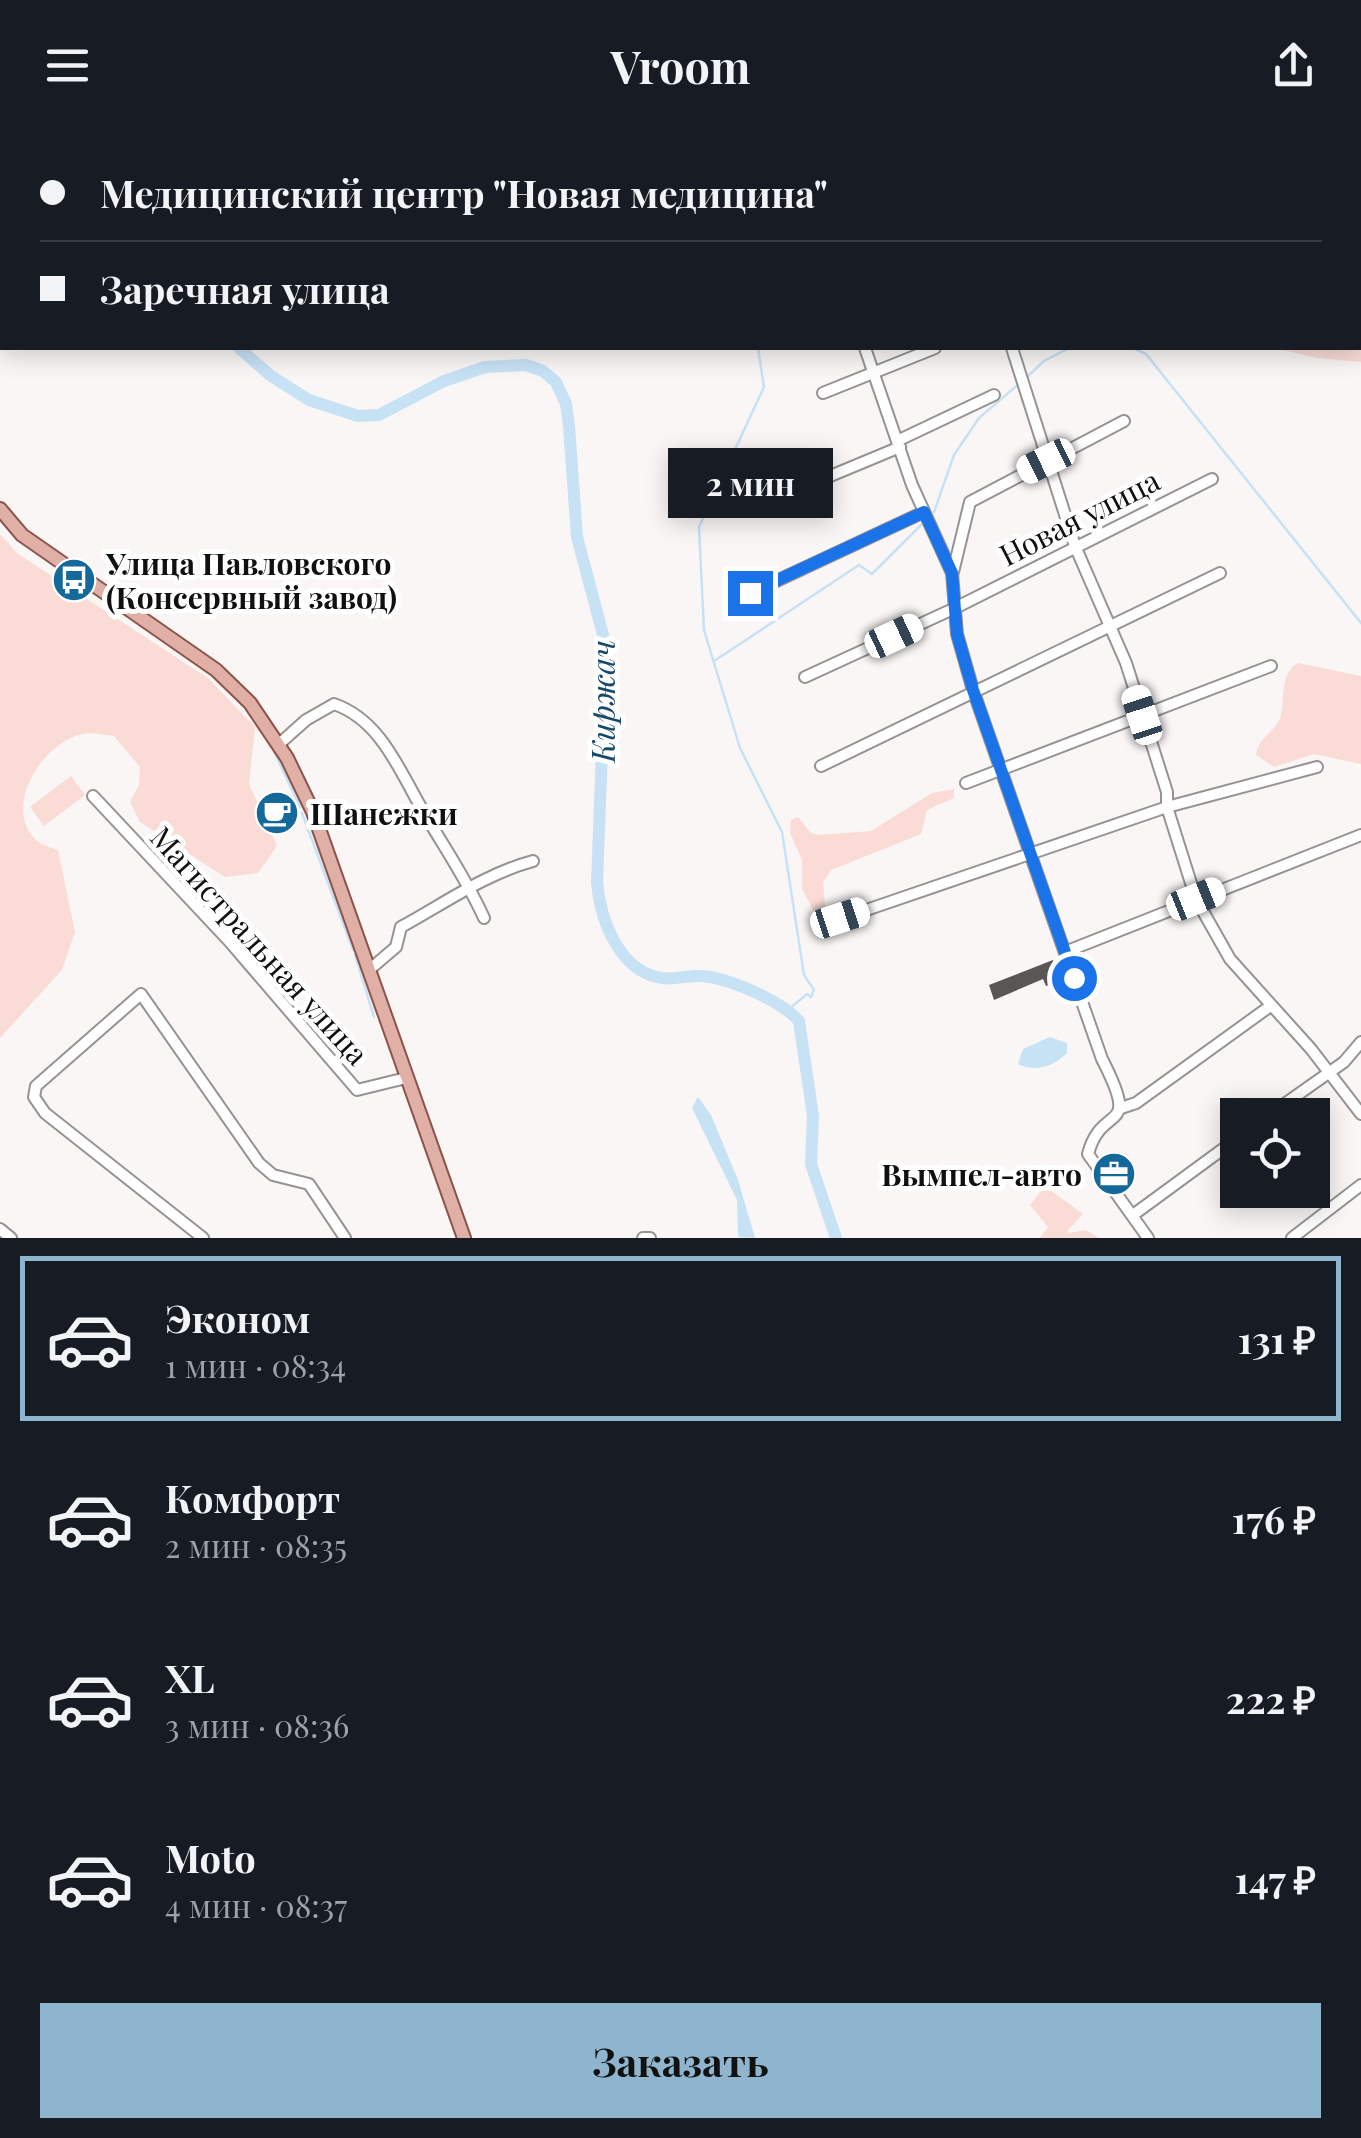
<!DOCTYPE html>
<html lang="ru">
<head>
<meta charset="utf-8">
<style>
  body { margin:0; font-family:"Playfair Display",serif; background:#20242c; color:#f1f3f6; height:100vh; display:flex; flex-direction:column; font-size:38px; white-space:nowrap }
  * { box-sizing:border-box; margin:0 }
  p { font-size:32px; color:#9ea1a6 }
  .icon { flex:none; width:55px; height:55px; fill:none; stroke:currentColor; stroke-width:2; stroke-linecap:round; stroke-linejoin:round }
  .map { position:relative; height:1108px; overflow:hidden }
  .sheet { display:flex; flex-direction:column; background:#171b24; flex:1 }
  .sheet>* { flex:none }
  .hud { position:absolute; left:0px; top:0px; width:1362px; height:220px; box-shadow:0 5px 25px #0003; display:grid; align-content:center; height:220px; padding:0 40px; background:#171b24 }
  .buttons { position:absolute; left:1220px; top:968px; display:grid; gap:20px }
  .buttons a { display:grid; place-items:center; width:110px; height:110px; border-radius:0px; background:#171b24; box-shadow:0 5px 25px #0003; font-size:50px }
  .end { position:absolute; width:45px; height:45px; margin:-22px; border:12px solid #1a73e8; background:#fff; box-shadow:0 0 0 5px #fff }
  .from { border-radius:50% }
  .bubble { position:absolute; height:70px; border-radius:0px; background:#171b24; box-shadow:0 5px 25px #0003; font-size:32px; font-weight:700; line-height:70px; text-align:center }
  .car { position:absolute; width:30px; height:60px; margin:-30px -15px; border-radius:12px; box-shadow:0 0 8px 2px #0007; background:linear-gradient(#fff 24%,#345 0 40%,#fff 0 76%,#345 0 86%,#fff 0) }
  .hud b { display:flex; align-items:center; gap:35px; height:95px; font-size:38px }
  .hud b+b { border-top:2px solid #363941 }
  .hud i { width:25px; height:25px; background:#f1f3f6 }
  ul { padding:18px 0 0; list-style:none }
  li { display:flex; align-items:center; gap:30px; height:165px; margin:0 20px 15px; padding:0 20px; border:5px solid transparent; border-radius:0px }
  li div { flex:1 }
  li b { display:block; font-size:38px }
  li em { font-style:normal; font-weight:700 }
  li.on { border-color:#8eb5cd }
  li>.icon { width:90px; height:90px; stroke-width:1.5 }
  .primary-button { display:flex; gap:20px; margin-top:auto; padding:20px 40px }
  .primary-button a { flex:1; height:115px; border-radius:0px; background:#8eb5cd; color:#111; font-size:40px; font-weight:700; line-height:115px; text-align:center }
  header { display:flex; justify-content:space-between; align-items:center; height:130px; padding:0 40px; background:#171b24; font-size:45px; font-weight:700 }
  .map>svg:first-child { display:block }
  .green { fill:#fadbd5 }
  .water { fill:#c7e1f5 }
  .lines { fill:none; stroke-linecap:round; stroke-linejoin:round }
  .stream { stroke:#c7e1f5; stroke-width:2.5 }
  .river { stroke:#c7e1f5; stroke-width:12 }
  .building { fill:#595655 }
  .minor-casing { stroke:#979393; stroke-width:14 }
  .major-casing { stroke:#8b544a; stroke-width:16 }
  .minor { stroke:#fff; stroke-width:10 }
  .major { stroke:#e0afa6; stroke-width:12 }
  .route { stroke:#1a73e8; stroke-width:12 }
  .labels { text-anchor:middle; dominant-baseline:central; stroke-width:10; stroke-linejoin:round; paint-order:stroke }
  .street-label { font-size:30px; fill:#111010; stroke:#fff }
  .poi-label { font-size:30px; font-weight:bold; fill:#111010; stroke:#fff; text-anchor:start }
  .water-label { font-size:32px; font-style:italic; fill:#174a6a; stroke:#fff }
</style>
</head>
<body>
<header><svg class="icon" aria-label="menu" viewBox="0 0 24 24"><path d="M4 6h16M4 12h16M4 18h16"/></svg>Vroom<svg class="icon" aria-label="share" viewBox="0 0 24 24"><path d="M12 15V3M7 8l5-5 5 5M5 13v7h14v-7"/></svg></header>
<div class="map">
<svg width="1361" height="1108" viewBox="0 0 1361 1108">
  <rect width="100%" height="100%" fill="#faf6f5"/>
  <!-- green -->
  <g class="green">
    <path d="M 1338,0 L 1361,0 L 1361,232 L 1317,228 L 1275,218 L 1360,218 L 1360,2 Z"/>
    <path d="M 0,404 L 18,424 L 208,548 L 255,597 L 249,654 L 277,716 L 258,743 L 225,747 L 140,692 L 130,672 L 139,655 L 140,637 L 114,606 C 105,605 91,602 82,604 C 44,612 1,676 36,710 C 41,715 52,718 58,720 L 75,802 L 62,840 L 0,908 Z"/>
    <path d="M 1298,533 L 1361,546 L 1361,634 L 1314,624 L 1274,637 L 1256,625 C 1257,607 1277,602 1281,585 C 1285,568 1280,542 1298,533 Z"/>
    <path d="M 71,646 L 85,665 L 44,696 L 30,677 Z"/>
    <path d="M 954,659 L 954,668 L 927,680 L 921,704 L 831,740 L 823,752 L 826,788 L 818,789 L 802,759 L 802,730 L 790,703 L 791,690 L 798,687 L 811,703 L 819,705 L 871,701 L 932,663 Z"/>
    <path d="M 1050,1060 L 1083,1084 L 1068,1100 L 1069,1103 L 1086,1100 L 1099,1108 L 1040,1108 L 1048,1097 L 1030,1075 L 1041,1061 Z"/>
  </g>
  <!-- water -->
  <g class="water">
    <path d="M 1050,907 L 1067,913 L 1067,923 C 1054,936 1035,943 1018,934 L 1023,919 Z"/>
    <path d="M 698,967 L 711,985 L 738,1050 L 755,1108 L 738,1107 L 737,1070 L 692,978 Z"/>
  </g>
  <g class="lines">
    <!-- stream -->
    <g class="stream">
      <path d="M 503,0 L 503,2"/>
      <path d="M 642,0 L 644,2"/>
      <path d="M 758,218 L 764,257 L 699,397 L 704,500 L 740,618 L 782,702 L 804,845 L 814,860 L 811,867 L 807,864 L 789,879"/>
      <path d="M 1133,218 L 1146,224 L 1361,493"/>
      <path d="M 1026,248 L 1044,231 L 1069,218"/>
      <path d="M 934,382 L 954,325 L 979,288 L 1020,253"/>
      <path d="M 714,531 L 859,435 L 872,444 L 923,393"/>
      <path d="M 272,617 L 300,677"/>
      <path d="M 302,683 L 353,820"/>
      <path d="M 355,825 L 374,887"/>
    </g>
    <!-- river -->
    <g class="river">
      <path d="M 206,0 L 206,2"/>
      <path d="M 239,218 L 271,246 L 309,270 L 358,286 L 379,285 L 444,251 L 485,237 L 526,235 L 543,241 L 556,252 L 566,274 L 569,296 L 577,407 L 606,516 L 597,752 C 600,789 619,842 662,848 C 675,850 689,845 701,846 C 729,848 780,870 799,891 L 813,986 L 811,1034 L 836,1108"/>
    </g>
  </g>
  <!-- building -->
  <path class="building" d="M 1053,830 L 1061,850 L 1046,856 L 1043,849 L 994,870 L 989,855 Z"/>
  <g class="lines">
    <!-- minor casing -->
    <g class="minor-casing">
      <g id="minor">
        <path d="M 710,0 L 712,2"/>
        <path d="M 944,0 L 945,2"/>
        <path d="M 744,2 L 751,0"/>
        <path d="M 988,2 L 994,0"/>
        <path d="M 1269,2 L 1274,0"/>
        <path d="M 865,218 L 912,355 L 952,443 L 957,504 L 973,560 L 1102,929 C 1142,1007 1102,971 1088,1024 L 1148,1108"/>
        <path d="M 1012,218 L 1075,416 L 1126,533 L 1167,662 L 1167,677 L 1196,769 L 1230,829 L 1311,919 L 1361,984"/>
        <path d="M 823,263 L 935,218"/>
        <path d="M 897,311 L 994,265"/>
        <path d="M 751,379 L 900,317"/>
        <path d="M 953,442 L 970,372 L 1124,291"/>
        <path d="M 751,463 L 924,382"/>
        <path d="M 805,547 L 953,479 L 1212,349"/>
        <path d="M 278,615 L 306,590 L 334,574 C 383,591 401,645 426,686 C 446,720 468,752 484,788"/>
        <path d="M 821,636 L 1220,443"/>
        <path d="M 966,653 L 1271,536"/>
        <path d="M 93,666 L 229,811 L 357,960 L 406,948"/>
        <path d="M 834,798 L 840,789 L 1167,677 L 1317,637"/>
        <path d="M 1065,822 L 1361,705"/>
        <path d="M 369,840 L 396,817 L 401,797 C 445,773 485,744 533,731"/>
        <path d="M 1121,978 L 1136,973 L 1269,877"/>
        <path d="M 1269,985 L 1344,932 L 1361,912"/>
        <path d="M 1133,1085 L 1238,1008"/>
        <path d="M 0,1099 L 11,1108"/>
        <path d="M 203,1108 L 45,983 L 34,967 L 36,956 L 141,864 L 259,1033 L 273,1045 L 309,1054 L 345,1108"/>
        <path d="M 643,1108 L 650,1108"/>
        <path d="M 1292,1108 L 1361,1055"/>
      </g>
    </g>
    <!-- major casing -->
    <g class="major-casing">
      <path id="major" d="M 0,379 L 22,405 L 216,540 L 250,573 L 287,628 L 313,682 L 464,1108"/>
    </g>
    <!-- minor -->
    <use href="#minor" class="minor"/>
    <!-- major -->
    <use href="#major" class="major"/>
  </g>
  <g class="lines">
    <!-- route -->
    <path class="route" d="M 750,463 L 924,382 L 952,443 L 957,504 L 973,560 L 1074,848"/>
  </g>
  <!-- icons -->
  <defs>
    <g id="bus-disc" transform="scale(2.25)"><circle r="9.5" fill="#14699a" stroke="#fff"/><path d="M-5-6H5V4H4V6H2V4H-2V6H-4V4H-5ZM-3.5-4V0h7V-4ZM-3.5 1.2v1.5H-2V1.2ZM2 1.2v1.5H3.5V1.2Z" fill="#fff"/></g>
    <g id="cafe-disc" transform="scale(2.25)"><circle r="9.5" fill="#14699a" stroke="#fff"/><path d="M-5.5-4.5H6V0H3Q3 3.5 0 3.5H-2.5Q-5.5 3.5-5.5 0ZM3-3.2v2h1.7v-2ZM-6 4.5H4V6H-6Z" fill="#fff"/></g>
    <g id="office-disc" transform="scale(2.25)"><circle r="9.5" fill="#14699a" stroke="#fff"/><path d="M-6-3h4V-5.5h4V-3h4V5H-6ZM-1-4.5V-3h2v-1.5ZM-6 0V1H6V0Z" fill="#fff"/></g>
  </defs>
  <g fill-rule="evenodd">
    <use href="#bus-disc" x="74" y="450"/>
    <use href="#cafe-disc" x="277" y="683"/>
    <use href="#office-disc" x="1114" y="1044"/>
  </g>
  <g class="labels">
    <!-- street labels -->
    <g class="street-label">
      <text transform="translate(1079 387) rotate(-27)">Новая улица</text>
      <text transform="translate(260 815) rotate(48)">Магистральная улица</text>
    </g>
    <!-- poi labels -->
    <g class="poi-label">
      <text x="106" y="433">Улица Павловского<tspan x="106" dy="34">(Консервный завод)</tspan></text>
      <text x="310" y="683">Шанежки</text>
      <text x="1082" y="1044" text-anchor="end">Вымпел-авто</text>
    </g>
    <!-- water labels -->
    <g class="water-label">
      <text transform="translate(601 571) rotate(-90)">Киржач</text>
    </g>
  </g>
</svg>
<div class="buttons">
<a><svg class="icon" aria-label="locate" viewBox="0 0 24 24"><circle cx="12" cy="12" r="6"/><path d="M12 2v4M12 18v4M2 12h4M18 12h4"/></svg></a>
</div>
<i class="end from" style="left:1074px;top:848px"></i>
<i class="end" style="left:750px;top:463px"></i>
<div class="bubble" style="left:668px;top:318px;width:165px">2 мин</div>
<i class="car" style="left:1046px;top:331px;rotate:244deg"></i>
<i class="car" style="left:894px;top:506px;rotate:65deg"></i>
<i class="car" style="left:1142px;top:585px;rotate:342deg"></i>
<i class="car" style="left:1196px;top:769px;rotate:68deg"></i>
<i class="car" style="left:840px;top:788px;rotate:72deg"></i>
<div class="hud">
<b><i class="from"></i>Медицинский центр &quot;Новая медицина&quot;</b>
<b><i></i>Заречная улица</b>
</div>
</div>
<section class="sheet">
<ul>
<li class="on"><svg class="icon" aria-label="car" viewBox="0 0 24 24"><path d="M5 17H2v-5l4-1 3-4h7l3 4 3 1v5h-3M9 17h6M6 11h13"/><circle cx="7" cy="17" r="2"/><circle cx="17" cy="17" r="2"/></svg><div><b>Эконом</b><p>1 мин · 08:34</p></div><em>131 ₽</em></li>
<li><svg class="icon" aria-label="car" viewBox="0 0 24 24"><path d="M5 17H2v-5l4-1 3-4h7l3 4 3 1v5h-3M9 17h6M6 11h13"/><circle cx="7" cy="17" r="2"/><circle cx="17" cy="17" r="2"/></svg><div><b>Комфорт</b><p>2 мин · 08:35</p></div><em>176 ₽</em></li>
<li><svg class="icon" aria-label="car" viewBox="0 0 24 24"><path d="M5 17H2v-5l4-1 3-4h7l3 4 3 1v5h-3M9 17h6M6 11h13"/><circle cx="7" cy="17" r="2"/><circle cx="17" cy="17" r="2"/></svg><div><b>XL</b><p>3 мин · 08:36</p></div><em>222 ₽</em></li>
<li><svg class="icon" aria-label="car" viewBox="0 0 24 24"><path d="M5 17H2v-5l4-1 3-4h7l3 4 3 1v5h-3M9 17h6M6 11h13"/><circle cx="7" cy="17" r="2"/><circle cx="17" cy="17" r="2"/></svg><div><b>Moto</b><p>4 мин · 08:37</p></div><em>147 ₽</em></li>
</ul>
<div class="primary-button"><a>Заказать</a></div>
</section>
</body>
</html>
